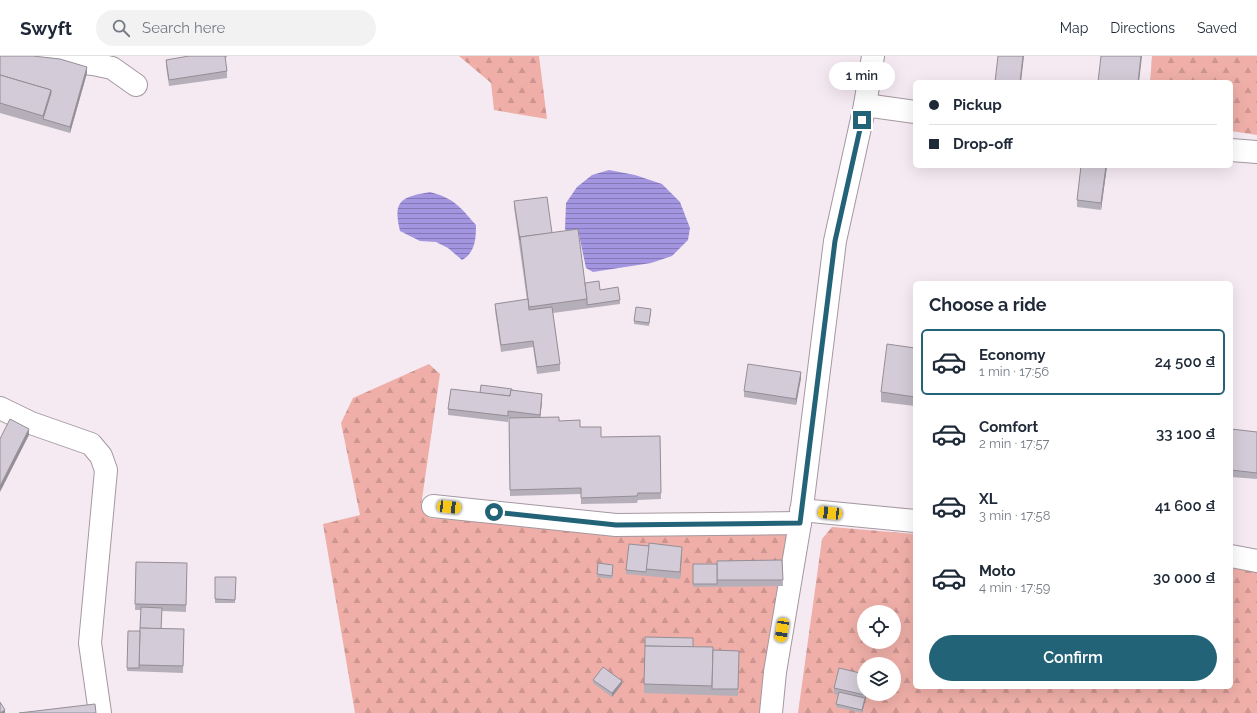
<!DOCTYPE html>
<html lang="en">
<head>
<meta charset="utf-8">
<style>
  body { margin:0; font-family:Raleway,sans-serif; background:#f2f2f3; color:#1f2937; height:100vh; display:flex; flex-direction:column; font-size:15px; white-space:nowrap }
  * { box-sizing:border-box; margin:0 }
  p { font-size:13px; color:#747a83 }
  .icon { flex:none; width:22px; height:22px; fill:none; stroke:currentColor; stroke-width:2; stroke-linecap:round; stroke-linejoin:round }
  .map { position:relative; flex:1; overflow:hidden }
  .side { position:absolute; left:913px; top:225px; width:320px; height:408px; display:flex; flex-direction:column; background:#fff; border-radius:6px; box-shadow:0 4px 16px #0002 }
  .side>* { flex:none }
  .banner { position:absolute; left:913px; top:24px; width:320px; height:88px; border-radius:6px; box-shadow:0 4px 16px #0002; display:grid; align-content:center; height:88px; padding:0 16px; background:#fff }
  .fabs { position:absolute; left:857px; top:549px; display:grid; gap:8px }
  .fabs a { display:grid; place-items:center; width:44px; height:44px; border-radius:50%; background:#fff; box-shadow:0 4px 16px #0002; font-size:20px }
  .end { position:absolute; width:18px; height:18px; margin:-9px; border:5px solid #236378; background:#fff; box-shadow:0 0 0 2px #fff }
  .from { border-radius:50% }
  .bubble { position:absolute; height:28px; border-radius:14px; background:#fff; box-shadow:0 4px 16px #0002; font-size:13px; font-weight:600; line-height:28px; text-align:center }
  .car { position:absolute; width:12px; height:24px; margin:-12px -6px; border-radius:5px; box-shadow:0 0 3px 1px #0007; background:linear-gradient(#f5c518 24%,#345 0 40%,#f5c518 0 76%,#345 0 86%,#f5c518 0) }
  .banner b { display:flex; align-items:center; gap:14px; height:38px; font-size:15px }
  .banner b+b { border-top:1px solid #e0e1e3 }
  .banner i { width:10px; height:10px; background:#1f2937 }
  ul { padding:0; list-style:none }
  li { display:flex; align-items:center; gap:12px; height:66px; margin:0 8px 6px; padding:0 8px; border:2px solid transparent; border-radius:6px }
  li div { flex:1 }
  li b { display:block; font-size:15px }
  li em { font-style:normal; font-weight:600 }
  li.current { border-color:#236378 }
  li>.icon { width:36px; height:36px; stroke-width:1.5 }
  h2 { padding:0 16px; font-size:18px; line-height:48px }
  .action { display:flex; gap:8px; margin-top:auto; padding:8px 16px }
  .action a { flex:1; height:46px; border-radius:24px; background:#236378; color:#fff; font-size:16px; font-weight:600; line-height:46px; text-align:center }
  header { display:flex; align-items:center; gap:24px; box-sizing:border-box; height:56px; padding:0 20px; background:#fff; border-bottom:1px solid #e0e1e3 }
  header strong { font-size:19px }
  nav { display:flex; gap:22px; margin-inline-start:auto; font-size:14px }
  .search { width:280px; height:36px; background:#f2f2f3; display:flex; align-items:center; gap:10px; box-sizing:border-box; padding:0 14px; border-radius:22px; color:#747a83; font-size:15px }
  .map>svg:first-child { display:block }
  .forest { fill:url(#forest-firs); fill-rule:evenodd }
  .water { fill:url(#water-rules) }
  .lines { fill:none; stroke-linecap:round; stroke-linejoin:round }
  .minor-casing { stroke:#a498a0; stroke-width:24 }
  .minor { stroke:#fff; stroke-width:22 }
  .wall { fill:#b5afb9 }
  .shaded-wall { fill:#948e96 }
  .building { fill:#d3cbd7; stroke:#948e96 }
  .route { stroke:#236378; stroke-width:5 }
</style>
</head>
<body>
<header>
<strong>Swyft</strong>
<div class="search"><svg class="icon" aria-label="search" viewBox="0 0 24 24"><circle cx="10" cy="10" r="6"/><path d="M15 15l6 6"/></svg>Search here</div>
<nav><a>Map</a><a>Directions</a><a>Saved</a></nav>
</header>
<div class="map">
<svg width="1257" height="657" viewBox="0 0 1257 657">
  <defs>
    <pattern id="forest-firs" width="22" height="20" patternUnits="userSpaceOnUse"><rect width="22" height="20" fill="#efafa8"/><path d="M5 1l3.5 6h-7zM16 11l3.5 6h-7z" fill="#cc9590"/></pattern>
    <pattern id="water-rules" width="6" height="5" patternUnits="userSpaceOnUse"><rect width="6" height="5" fill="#a495e1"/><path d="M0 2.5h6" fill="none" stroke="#8478b5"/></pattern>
  </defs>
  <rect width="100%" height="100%" fill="#f6eaf2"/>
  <!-- forest -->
  <g class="forest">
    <path d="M 459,0 L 539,0 L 547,63 L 494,54 L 491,27 Z"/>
    <path d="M 1152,0 L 1257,0 L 1257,79 L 1231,75 L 1231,26 L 1150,26 Z"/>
    <path d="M 429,308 L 440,318 L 421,450 L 429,462 L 558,472 L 795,473 L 766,657 L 355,657 L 323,468 L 360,459 L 341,367 L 353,342 Z"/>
    <path d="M 832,471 L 915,478 L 915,631 L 1231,631 L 1231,507 L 1257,511 L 1257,657 L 798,657 L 822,483 ZM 864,556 L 894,556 L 894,586 L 864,586 ZM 864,608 L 894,608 L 894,638 L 864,638 Z"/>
  </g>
  <!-- water -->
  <g class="water">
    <path d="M 609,114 L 635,119 L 662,128 L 680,146 L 690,172 L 688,184 L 672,200 L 651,207 L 593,216 L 586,212 L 579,179 L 570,179 L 565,173 L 566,147 L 577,131 L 592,119 Z"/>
    <path d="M 430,136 C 454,142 460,151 476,169 C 476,183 475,197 462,204 L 448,192 L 436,186 L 420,185 L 400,175 C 392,143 403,141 430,136 Z"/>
  </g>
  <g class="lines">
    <!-- minor casing -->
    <g class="minor-casing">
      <g id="minor">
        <path d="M 3,0 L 93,8 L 112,12 L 136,29"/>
        <path d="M 865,49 L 915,56"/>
        <path d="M 1231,94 L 1257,96"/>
        <path d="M 0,352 L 31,367 L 91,388 L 101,400 L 106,414 L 90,587 L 100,657"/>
        <path d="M 433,450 L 616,469 L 800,467"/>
        <path d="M 801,454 L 915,465"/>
        <path d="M 1231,500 L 1257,505"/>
        <path d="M 771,657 L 775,616 L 800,467 L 835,185 L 865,49 L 873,0"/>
      </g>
    </g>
    <!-- minor -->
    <use href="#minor" class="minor"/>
  </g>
  <!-- wall -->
  <g class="wall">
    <path d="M 0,0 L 87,17 L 70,77 L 0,57 Z"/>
    <path d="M 188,0 L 227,0 L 227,1 L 225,2 L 227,15 L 227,22 L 169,30 L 166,10 L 166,4 L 188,1 Z"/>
    <path d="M 1081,110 L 1107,110 L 1101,154 L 1077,151 L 1077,144 Z"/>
    <path d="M 514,145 L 552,177 L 585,227 L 600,234 L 620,244 L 620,248 L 553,257 L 560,308 L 560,315 L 537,318 L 533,291 L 501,296 L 495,254 L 495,248 L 527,244 L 514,151 Z"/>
    <path d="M 651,256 L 649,270 L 634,268 L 634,265 Z"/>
    <path d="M 915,292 L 915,350 L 881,346 L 881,336 Z"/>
    <path d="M 801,322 L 796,349 L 744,341 L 744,335 Z"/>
    <path d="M 512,334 L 542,345 L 540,362 L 559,365 L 580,371 L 601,381 L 660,380 L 661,443 L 638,444 L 637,447 L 581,448 L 581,438 L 510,440 L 509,362 L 512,362 L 508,362 L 508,366 L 448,359 L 448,353 L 480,337 Z"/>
    <path d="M 1231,373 L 1257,376 L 1257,423 L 1231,421 Z"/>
    <path d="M 682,497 L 680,523 L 626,518 L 626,514 Z"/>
    <path d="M 782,504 L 783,530 L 693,531 L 693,508 L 717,508 Z"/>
    <path d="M 136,506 L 187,514 L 186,556 L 162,555 L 161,573 L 184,573 L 183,617 L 127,615 L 128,575 L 140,575 L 141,554 L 135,554 Z"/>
    <path d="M 613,512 L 612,523 L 597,521 L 597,518 Z"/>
    <path d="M 215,521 L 236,521 L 235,547 L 215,547 Z"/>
    <path d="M 693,591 L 713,594 L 739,595 L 738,640 L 644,637 L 644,628 Z"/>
    <path d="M 593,624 L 622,628 L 612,641 L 593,627 Z"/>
    <path d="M 834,632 L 864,638 L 867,638 L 862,657 L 836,651 L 836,648 L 838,639 L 834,638 Z"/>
  </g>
  <!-- shaded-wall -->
  <g class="shaded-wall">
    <path d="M 1023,0 L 1024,0 L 1021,26 L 1020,26 Z"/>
    <path d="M 1141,0 L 1142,0 L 1139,26 L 1138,26 Z"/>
    <path d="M 87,11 L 87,17 L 70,77 L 70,71 Z"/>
    <path d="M 51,34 L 51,43 L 43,63 L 43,60 Z"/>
    <path d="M 1106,110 L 1107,110 L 1101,154 L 1101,147 Z"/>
    <path d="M 801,316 L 801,322 L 796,349 L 796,343 Z"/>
    <path d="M 542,338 L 542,345 L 540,365 L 540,359 Z"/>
    <path d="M 29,373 L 29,379 L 0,436 L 0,430 Z"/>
    <path d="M 682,491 L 682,497 L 680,523 L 680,516 Z"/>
    <path d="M 622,625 L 622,628 L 612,641 L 612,637 Z"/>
    <path d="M 865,638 L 867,638 L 862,657 L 862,654 L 865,642 Z"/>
    <path d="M 5,654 L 5,657 L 0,657 Z"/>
  </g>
  <!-- building -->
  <g class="building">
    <path d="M 0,0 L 33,0 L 60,3 L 87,11 L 70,71 L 43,63 L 51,37 L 51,34 L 0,19 Z"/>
    <path d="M 189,0 L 225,0 L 227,15 L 169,24 L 166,4 Z"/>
    <path d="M 998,0 L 1023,0 L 1020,26 L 995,26 Z"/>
    <path d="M 1101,0 L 1141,0 L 1138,26 L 1098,26 Z"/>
    <path d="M 0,19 L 51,34 L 43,60 L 0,47 Z"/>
    <path d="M 1081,110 L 1106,110 L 1101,147 L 1077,144 Z"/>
    <path d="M 547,141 L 552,177 L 520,181 L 520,184 L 514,145 Z"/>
    <path d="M 578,173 L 587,243 L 529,251 L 520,181 Z"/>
    <path d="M 599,225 L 600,234 L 618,231 L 620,244 L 587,249 L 587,243 L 585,227 Z"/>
    <path d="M 528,243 L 529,254 L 552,251 L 560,308 L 537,311 L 533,285 L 501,289 L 495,248 Z"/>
    <path d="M 636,251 L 651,253 L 649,267 L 634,265 Z"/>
    <path d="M 887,288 L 915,292 L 915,341 L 881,336 Z"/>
    <path d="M 748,308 L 801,316 L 796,343 L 744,335 Z"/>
    <path d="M 481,329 L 512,333 L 512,334 L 511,334 L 510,340 L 480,337 Z"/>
    <path d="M 451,333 L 510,340 L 511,334 L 542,338 L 540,359 L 508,355 L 508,360 L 448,353 Z"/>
    <path d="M 559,361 L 559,365 L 580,364 L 580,371 L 601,371 L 601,381 L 660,380 L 661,437 L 638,437 L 637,440 L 581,442 L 581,432 L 510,434 L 509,362 Z"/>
    <path d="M 10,363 L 29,373 L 0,430 L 0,383 Z"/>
    <path d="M 1231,373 L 1257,376 L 1257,417 L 1231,414 Z"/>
    <path d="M 649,487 L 682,491 L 680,516 L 646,513 Z"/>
    <path d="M 629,488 L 649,490 L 646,516 L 626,514 Z"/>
    <path d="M 782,504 L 783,524 L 717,524 L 717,505 Z"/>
    <path d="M 136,506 L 187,507 L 186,549 L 135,548 Z"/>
    <path d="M 598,507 L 613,509 L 612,520 L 597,518 Z"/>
    <rect x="693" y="508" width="24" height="20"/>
    <path d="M 215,521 L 236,521 L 235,544 L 215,543 Z"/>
    <path d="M 141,551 L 162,552 L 161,573 L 140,572 Z"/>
    <path d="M 140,572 L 184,573 L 183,610 L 139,609 Z"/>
    <path d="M 128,575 L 140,575 L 139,612 L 127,612 Z"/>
    <path d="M 645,581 L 693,582 L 693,591 L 645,590 Z"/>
    <path d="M 645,590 L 713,591 L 712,630 L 644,628 Z"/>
    <path d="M 713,594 L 739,595 L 738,633 L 712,633 Z"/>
    <path d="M 603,611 L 622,625 L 612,637 L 593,624 Z"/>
    <path d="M 839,612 L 864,618 L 864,638 L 865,638 L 865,639 L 834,632 Z"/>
    <path d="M 839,636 L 865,642 L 862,654 L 836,648 Z"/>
    <path d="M 0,646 L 5,654 L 0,657 Z"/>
    <path d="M 95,648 L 96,657 L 19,657 Z"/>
  </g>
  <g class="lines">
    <!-- route -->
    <path class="route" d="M 494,456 L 616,469 L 800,467 L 835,185 L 862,64"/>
  </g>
</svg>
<div class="fabs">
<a><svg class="icon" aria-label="locate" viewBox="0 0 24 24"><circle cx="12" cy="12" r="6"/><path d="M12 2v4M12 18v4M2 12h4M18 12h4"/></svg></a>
<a><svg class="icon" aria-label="layers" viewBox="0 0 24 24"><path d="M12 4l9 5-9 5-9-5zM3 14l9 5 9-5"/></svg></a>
</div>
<i class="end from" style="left:494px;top:456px"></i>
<i class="end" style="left:862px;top:64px"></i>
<div class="bubble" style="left:829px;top:6px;width:66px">1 min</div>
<i class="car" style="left:449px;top:451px;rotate:96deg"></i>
<i class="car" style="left:830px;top:457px;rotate:276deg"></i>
<i class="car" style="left:782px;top:574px;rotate:189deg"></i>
<div class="banner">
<b><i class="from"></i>Pickup</b>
<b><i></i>Drop-off</b>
</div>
<section class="side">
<h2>Choose a ride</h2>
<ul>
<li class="current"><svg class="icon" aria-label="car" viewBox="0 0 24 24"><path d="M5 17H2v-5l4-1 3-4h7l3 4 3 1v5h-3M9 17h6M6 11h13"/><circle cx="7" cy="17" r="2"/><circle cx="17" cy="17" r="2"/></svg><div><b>Economy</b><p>1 min · 17:56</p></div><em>24 500 ₫</em></li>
<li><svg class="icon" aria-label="car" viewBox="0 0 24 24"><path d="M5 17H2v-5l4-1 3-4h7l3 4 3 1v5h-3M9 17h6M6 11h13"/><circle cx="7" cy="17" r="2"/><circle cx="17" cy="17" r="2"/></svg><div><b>Comfort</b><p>2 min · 17:57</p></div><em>33 100 ₫</em></li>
<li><svg class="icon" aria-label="car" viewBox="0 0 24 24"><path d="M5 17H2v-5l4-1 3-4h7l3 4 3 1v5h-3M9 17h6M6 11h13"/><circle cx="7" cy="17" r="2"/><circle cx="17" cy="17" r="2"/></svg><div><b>XL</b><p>3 min · 17:58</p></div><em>41 600 ₫</em></li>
<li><svg class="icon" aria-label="car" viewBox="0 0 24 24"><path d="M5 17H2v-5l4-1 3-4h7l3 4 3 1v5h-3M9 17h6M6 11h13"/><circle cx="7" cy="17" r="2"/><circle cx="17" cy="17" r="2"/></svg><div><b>Moto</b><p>4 min · 17:59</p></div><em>30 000 ₫</em></li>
</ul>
<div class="action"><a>Confirm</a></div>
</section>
</div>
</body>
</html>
